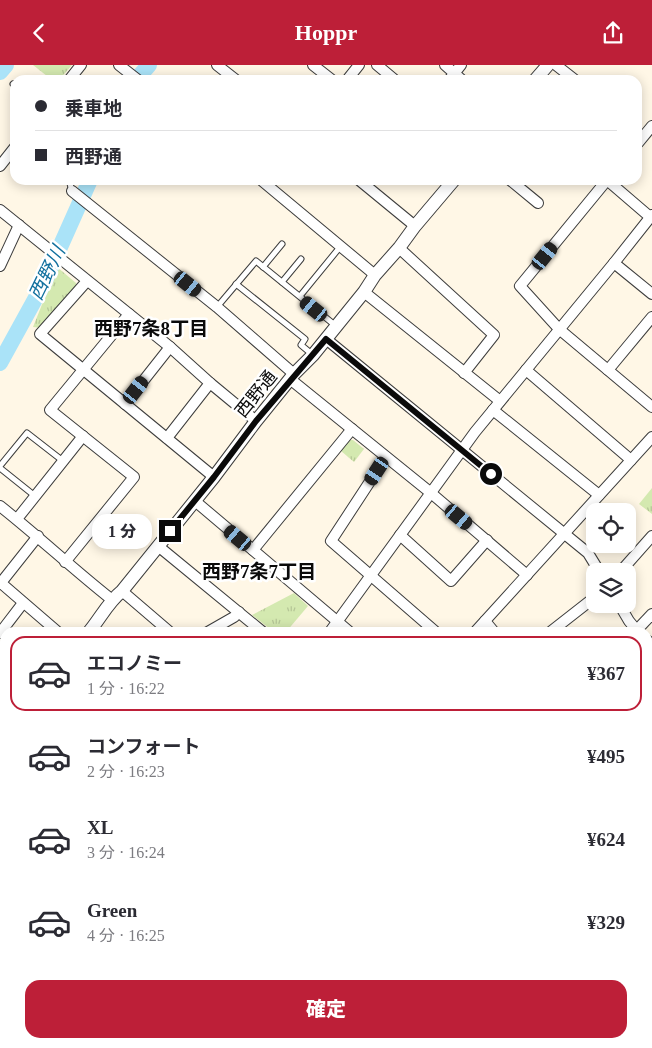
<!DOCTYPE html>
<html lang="ja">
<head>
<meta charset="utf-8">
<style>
  body { margin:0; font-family:"Times New Roman","Noto Sans JP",serif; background:#f7f7f7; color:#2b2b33; height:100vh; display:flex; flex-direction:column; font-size:19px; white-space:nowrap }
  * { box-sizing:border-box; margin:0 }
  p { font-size:16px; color:#7c7c81 }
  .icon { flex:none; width:28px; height:28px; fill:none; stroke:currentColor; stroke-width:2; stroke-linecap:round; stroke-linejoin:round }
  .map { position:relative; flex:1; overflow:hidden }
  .drawer { position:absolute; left:0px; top:562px; width:652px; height:421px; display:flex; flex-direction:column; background:#fff; border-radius:15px 15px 0 0; box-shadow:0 2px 12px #0003 }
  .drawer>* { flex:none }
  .banner { position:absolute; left:10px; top:10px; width:632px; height:110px; border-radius:15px; box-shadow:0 2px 12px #0003; display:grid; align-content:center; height:110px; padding:0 25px; background:#fff }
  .buttons { position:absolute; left:586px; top:438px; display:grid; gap:10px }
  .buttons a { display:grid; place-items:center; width:50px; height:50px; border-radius:10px; background:#fff; box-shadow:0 2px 12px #0003; font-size:25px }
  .end { position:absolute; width:22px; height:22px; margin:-11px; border:6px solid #0a0a0a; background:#fff; box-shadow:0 0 0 2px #fff }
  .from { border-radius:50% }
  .bubble { position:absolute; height:35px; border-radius:15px; background:#fff; box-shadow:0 2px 12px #0003; font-size:16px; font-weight:800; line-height:35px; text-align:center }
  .car { position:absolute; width:15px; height:30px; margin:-15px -8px; border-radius:6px; box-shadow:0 0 4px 1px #0007; background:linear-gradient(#222 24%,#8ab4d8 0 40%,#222 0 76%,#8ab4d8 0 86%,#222 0) }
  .banner b { display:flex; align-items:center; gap:18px; height:48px; font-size:19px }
  .banner b+b { border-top:1px solid #e1e1e2 }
  .banner i { width:12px; height:12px; background:#2b2b33 }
  ul { padding:9px 0 0; list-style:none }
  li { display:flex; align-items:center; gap:15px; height:75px; margin:0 10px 8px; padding:0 15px; border:2px solid transparent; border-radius:15px }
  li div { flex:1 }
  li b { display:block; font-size:19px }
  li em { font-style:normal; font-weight:800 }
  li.current { border-color:#bd1f38 }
  li>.icon { width:45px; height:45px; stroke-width:1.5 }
  .cta { display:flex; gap:10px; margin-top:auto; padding:10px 25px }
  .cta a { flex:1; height:58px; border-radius:15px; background:#bd1f38; color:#fff; font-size:20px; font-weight:800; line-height:58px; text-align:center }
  header { display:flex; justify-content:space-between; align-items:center; height:65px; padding:0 25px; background:#bd1f38; color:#fff; font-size:22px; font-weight:800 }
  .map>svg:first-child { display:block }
  .park { fill:url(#park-tufts) }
  .pitch { fill:#e6f0c2 }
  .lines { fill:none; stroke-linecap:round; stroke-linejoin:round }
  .river { stroke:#aae3f8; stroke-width:16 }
  .service-casing { stroke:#3d3d3d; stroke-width:7 }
  .minor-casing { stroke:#3d3d3d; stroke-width:12 }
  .tertiary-casing { stroke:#3d3d3d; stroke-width:14 }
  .service { stroke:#fff; stroke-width:5 }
  .minor { stroke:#fff; stroke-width:10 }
  .tertiary { stroke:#fff; stroke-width:12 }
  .route { stroke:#0a0a0a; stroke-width:6 }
  .labels { text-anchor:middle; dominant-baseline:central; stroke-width:5; stroke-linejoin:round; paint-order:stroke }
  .street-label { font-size:18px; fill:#0a0a0a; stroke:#fff }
  .water-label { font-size:19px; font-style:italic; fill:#11709e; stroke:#fff }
  .neighbourhood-label { font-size:19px; font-weight:bold; fill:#0a0a0a; stroke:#fff }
</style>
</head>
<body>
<header><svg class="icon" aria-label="back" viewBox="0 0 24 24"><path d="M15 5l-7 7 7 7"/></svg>Hoppr<svg class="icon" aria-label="share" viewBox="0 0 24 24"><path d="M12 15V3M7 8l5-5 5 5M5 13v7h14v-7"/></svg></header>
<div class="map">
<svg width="652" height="983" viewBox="0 0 652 983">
  <defs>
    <pattern id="park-tufts" width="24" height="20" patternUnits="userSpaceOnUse" patternTransform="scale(1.25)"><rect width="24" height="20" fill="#d4e9b0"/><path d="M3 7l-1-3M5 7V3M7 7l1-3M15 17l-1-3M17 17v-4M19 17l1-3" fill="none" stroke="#b5c696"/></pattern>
  </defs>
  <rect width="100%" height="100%" fill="#fff7e6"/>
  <!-- park -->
  <g class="park">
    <path d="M 33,0 L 72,0 L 59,15 L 52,15 Z"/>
    <path d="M 57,202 L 76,218 L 76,221 L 41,263 L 33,262 Z"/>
    <path d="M 350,375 L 353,375 L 364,384 L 354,397 L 341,386 Z"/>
    <path d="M 652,423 L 652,449 L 639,439 Z"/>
    <path d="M 294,528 L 308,541 L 286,567 L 274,567 L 252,550 Z"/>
  </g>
  <!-- pitch -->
  <path class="pitch" d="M 0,953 L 5,957 L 5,979 L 17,979 L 13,983 L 0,983 Z"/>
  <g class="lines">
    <!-- river -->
    <g class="river">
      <path d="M 0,7 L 6,0"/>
      <path d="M 136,15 L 149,0"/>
      <path d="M 0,298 L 44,218 L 90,115"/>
    </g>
    <!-- service casing -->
    <g class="service-casing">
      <g id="service">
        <path d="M 13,19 L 15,21"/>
        <path d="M 69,115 L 72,126"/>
        <path d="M 263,202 L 282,179"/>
        <path d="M 282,217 L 301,194"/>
        <path d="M 236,219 L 305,274 L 301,280 L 313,290"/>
        <path d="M 300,231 L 340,182"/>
        <path d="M 217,242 L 256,196 L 336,261"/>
        <path d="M 0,401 L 27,368 L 63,396"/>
        <path d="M 0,403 L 35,431"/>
        <path d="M 488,983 L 492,979"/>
      </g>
    </g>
    <!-- minor casing -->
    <g class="minor-casing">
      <g id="minor">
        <path d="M 119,0 L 138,15"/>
        <path d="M 217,0 L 236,15"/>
        <path d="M 313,0 L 332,15"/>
        <path d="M 377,0 L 395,15"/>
        <path d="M 445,0 L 462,15"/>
        <path d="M 556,0 L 575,15"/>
        <path d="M 69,15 L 81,0"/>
        <path d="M 347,15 L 359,0"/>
        <path d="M 449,15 L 461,0"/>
        <path d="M 638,78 L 652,61"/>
        <path d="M 0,101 L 15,82"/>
        <path d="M 261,115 L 375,210"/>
        <path d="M 359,115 L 415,161"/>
        <path d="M 510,115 L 538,138"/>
        <path d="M 607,115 L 520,221 L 559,264 L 652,342"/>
        <path d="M 607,115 L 650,152"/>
        <path d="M 72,126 L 217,242 L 294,309"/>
        <path d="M 0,145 L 170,282 L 210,318 L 256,356"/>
        <path d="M 399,183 L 494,270 L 464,308"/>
        <path d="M 614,198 L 652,229"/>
        <path d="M 0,201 L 19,160"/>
        <path d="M 87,216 L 40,269 L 214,412"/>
        <path d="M 364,227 L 500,336"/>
        <path d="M 326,274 L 588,488 L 599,506"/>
        <path d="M 526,305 L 631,395"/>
        <path d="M 608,305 L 652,252"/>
        <path d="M 290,314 L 431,428 L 527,510"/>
        <path d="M 125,339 L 170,282"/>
        <path d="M 493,345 L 599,430"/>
        <path d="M 167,373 L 210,318"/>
        <path d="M 386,392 L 331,476 L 437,568"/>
        <path d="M 195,436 L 351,568"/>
        <path d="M 0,441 C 38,471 73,504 111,534"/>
        <path d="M 17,454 L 83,371"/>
        <path d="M 400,470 L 451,516 L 487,475"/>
        <path d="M 158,481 L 264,568"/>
        <path d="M 253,485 L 352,364"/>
        <path d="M 65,497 L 134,412 L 50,345 L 129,249"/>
        <path d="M 621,506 L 652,471"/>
        <path d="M 1,518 L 59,568"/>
        <path d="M 0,519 L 38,471"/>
        <path d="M 122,526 L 171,568"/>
        <path d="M 619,539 L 629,556 L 639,568"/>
        <path d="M 485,556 L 495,568"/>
        <path d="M 0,568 L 23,538"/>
        <path d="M 206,568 L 234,552 L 239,547"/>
        <path d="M 329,568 L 475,367 L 614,198 L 652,150"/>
        <path d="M 474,568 L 652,372"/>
        <path d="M 549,568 L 595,532"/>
        <path d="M 634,568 L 652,549"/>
        <path d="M 648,576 L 652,581"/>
        <path d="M 648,668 L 652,673"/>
        <path d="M 648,697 L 652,694"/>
        <path d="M 648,762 L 652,759"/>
        <path d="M 648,777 L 652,782"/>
        <path d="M 0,822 L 5,826"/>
        <path d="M 648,856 L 652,861"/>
        <path d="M 0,900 L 5,904"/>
        <path d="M 648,938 L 652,942"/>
        <path d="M 648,973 L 652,969"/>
        <path d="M 96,979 L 101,983"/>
        <path d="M 253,979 L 258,983"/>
        <path d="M 310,979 L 316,983"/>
        <path d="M 442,979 L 447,983"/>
        <path d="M 585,979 L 590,983"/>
        <path d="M 190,983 L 193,979"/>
        <path d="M 334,983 L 338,979"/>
        <path d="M 404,983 L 408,979"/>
        <path d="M 633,983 L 639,979"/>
      </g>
    </g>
    <!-- tertiary casing -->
    <g class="tertiary-casing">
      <g id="tertiary">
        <path d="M 535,15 L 548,0"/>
        <path d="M 88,568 C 100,554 108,537 122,526 L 214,412 L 256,356 L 294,309 L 313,290 L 364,227 L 375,210 L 399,183 L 415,161 L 454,115"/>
        <path d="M 0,676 L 5,670"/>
      </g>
    </g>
    <!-- service -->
    <use href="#service" class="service"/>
    <!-- minor -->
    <use href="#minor" class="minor"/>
    <!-- tertiary -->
    <use href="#tertiary" class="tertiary"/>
  </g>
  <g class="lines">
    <!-- route -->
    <path class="route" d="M 170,466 L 214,412 L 256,356 L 326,274 L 491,409"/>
  </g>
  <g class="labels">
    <!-- street labels -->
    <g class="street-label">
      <text transform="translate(256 329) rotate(-51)">西野通</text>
    </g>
    <!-- water labels -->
    <g class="water-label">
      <text transform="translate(47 208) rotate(-64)">西野川</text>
    </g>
    <!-- neighbourhood labels -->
    <g class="neighbourhood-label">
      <text x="151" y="263">西野7条8丁目</text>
      <text x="259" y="506">西野7条7丁目</text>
    </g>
  </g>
</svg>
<div class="buttons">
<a><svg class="icon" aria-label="locate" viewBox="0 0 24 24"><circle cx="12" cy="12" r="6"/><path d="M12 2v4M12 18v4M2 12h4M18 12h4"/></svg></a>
<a><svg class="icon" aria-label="layers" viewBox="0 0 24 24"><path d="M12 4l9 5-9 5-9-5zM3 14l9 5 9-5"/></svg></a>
</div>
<i class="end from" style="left:491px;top:409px"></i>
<i class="end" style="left:170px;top:466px"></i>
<div class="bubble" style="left:92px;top:449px;width:60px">1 分</div>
<i class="car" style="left:545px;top:191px;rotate:39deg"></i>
<i class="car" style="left:188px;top:219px;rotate:129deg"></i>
<i class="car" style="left:314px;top:244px;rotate:309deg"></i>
<i class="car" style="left:136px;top:325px;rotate:38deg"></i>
<i class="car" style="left:377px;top:406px;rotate:213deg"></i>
<i class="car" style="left:459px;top:452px;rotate:130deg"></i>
<i class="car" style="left:238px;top:473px;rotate:310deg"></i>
<div class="banner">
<b><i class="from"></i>乗車地</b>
<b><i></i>西野通</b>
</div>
<section class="drawer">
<ul>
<li class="current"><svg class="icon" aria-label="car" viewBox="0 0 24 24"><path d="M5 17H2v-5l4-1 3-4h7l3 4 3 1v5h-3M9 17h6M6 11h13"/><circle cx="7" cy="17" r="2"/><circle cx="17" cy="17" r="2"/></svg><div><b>エコノミー</b><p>1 分 · 16:22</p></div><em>¥367</em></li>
<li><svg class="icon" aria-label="car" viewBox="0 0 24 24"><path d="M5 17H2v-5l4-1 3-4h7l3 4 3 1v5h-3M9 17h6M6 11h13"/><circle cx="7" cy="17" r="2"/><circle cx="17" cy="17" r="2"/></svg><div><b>コンフォート</b><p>2 分 · 16:23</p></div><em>¥495</em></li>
<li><svg class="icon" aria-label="car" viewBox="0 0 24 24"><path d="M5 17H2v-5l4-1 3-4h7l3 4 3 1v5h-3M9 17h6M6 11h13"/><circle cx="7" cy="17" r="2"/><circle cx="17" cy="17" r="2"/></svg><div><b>XL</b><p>3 分 · 16:24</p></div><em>¥624</em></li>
<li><svg class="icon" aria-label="car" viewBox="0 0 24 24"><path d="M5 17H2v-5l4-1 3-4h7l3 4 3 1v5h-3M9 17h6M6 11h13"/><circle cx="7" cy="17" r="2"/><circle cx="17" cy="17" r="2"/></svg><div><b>Green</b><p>4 分 · 16:25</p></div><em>¥329</em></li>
</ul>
<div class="cta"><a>確定</a></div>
</section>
</div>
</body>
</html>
